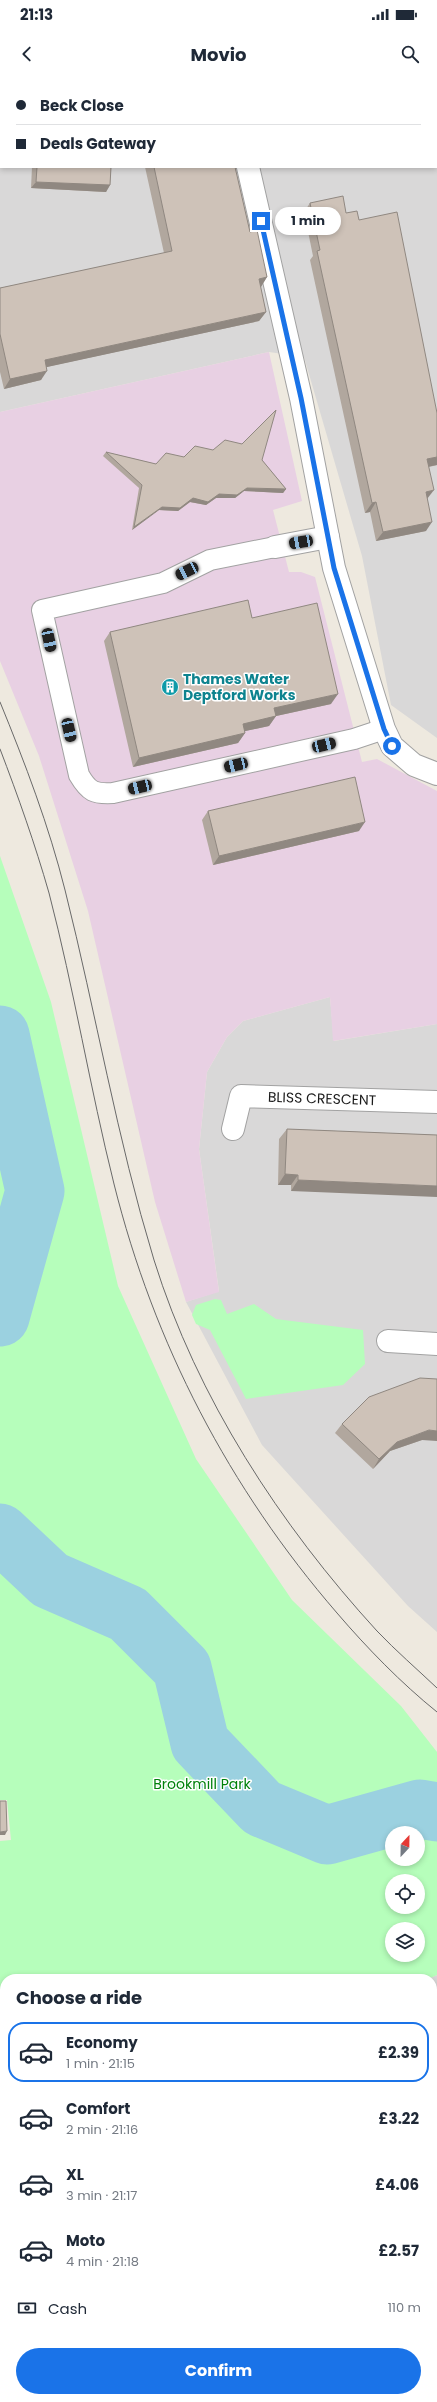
<!DOCTYPE html>
<html lang="en">
<head>
<meta charset="utf-8">
<style>
  body { margin:0; font-family:Poppins,sans-serif; background:#f2f2f3; color:#1f2937; height:100vh; display:flex; flex-direction:column; font-size:15px; white-space:nowrap }
  * { box-sizing:border-box; margin:0 }
  p { font-size:13px; color:#747a83 }
  .icon { flex:none; width:22px; height:22px; fill:none; stroke:currentColor; stroke-width:2; stroke-linecap:round; stroke-linejoin:round }
  .map { position:relative; flex:1; overflow:hidden }
  .details { position:absolute; left:0px; top:1894px; width:437px; height:428px; display:flex; flex-direction:column; background:#fff; border-radius:16px 16px 0 0; box-shadow:0 2px 6px #0003 }
  .details>* { flex:none }
  .hud { position:absolute; left:0px; top:0px; width:437px; height:88px; box-shadow:0 2px 6px #0003; display:grid; align-content:center; height:88px; padding:0 16px; background:#fff }
  .needle { width:26px; rotate:22deg }
  .tools { position:absolute; left:385px; top:1746px; display:grid; gap:8px }
  .tools a { display:grid; place-items:center; width:40px; height:40px; border-radius:50%; background:#fff; box-shadow:0 2px 6px #0003; font-size:20px }
  .end { position:absolute; width:18px; height:18px; margin:-9px; border:5px solid #1a73e8; background:#fff; box-shadow:0 0 0 2px #fff }
  .from { border-radius:50% }
  .bubble { position:absolute; height:28px; border-radius:14px; background:#fff; box-shadow:0 2px 6px #0003; font-size:13px; font-weight:700; line-height:28px; text-align:center }
  .car { position:absolute; width:12px; height:24px; margin:-12px -6px; border-radius:5px; box-shadow:0 0 3px 1px #0007; background:linear-gradient(#222 24%,#8ab4d8 0 40%,#222 0 76%,#8ab4d8 0 86%,#222 0) }
  .hud b { display:flex; align-items:center; gap:14px; height:38px; font-size:15px }
  .hud b+b { border-top:1px solid #e0e1e3 }
  .hud i { width:10px; height:10px; background:#1f2937 }
  ul { padding:0; list-style:none }
  li { display:flex; align-items:center; gap:12px; height:60px; margin:0 8px 6px; padding:0 8px; border:2px solid transparent; border-radius:16px }
  li div { flex:1 }
  li b { display:block; font-size:15px }
  li em { font-style:normal; font-weight:700 }
  li.active { border-color:#1a73e8 }
  li>.icon { width:36px; height:36px; stroke-width:1.5 }
  h2 { padding:0 16px; font-size:18px; line-height:48px }
  .pay { display:flex; align-items:center; gap:10px; height:44px; padding:0 16px; font-size:15px }
  .pay p { margin-inline-start:auto }
  .cta { display:flex; gap:8px; margin-top:auto; padding:8px 16px }
  .cta a { flex:1; height:46px; border-radius:24px; background:#1a73e8; color:#fff; font-size:16px; font-weight:700; line-height:46px; text-align:center }
  .status { display:flex; justify-content:space-between; align-items:center; height:28px; padding:0 20px; background:#fff; direction:ltr }
  .status svg { height:11px; fill:currentColor }
  header { display:flex; justify-content:space-between; align-items:center; height:52px; padding:0 16px; background:#fff; font-size:18px; font-weight:700 }
  .map>svg:first-child { display:block }
  .residential { fill:#d9d8d8; fill-rule:evenodd }
  .industrial { fill:#e8d0e3 }
  .park { fill:#b6febb; fill-rule:evenodd }
  .lines { fill:none; stroke-linecap:round; stroke-linejoin:round }
  .river { stroke:#9bd1e0; stroke-width:59 }
  .lane-casing { stroke:#a2a2a2; stroke-width:22 }
  .street-casing { stroke:#a2a2a2; stroke-width:24 }
  .lane { stroke:#fff; stroke-width:20 }
  .street { stroke:#fff; stroke-width:22 }
  .tram { stroke:#696969; stroke-width:1 }
  .wall { fill:#b1a79e }
  .shaded-wall { fill:#908881 }
  .building { fill:#cec2b8; stroke:#908881 }
  .route { stroke:#1a73e8; stroke-width:5 }
  .labels { text-anchor:middle; dominant-baseline:central; stroke-width:3; stroke-linejoin:round; paint-order:stroke }
  .culture-label { font-size:14px; font-weight:bold; fill:#0d838f; stroke:#fff; text-anchor:start }
  .street-label { font-size:14px; fill:#1b1b1b; stroke:#fff }
  .park-label { font-size:14px; fill:#01810b; stroke:#fff }
</style>
</head>
<body>
<div class="status"><b>21:13</b><svg viewBox="0 0 49 12"><path d="M0 12V9h3v3zM5 12V6h3v6zM10 12V3h3v9zM15 12V0h3v12zM26 1h20v11H26zM47 4h2v5h-2z"/></svg></div>
<header><svg class="icon" aria-label="back" viewBox="0 0 24 24"><path d="M15 5l-7 7 7 7"/></svg>Movio<svg class="icon" aria-label="search" viewBox="0 0 24 24"><circle cx="10" cy="10" r="6"/><path d="M15 15l6 6"/></svg></header>
<div class="map">
<svg width="437" height="2322" viewBox="0 0 437 2322">
  <rect width="100%" height="100%" fill="#eee9df"/>
  <!-- residential -->
  <g class="residential">
    <path d="M 0,0 L 437,0 L 437,658 L 391,625 L 362,476 L 304,277 L 269,272 L 0,332 ZM 1,1 L 436,1 L 436,87 L 1,87 Z"/>
    <path d="M 330,917 L 334,961 L 437,944 L 437,1552 L 408,1526 L 262,1365 L 186,1222 L 219,1211 L 199,1069 L 207,992 L 227,957 L 243,941 Z"/>
    <path d="M 437,1895 L 437,2322 L 0,2322 L 0,1944 L 5,1944 L 5,2317 L 432,2317 L 432,1899 L 428,1899 Z"/>
  </g>
  <!-- industrial -->
  <path class="industrial" d="M 269,272 L 302,421 L 273,430 L 289,492 L 301,492 L 315,497 L 362,682 L 377,679 L 437,711 L 437,944 L 333,961 L 330,917 L 243,941 L 227,957 L 207,992 L 199,1069 L 219,1212 L 186,1222 L 155,1122 L 88,831 L 39,676 L 0,581 L 0,332 Z"/>
  <!-- park -->
  <g class="park">
    <path d="M 0,776 L 51,922 L 118,1206 L 196,1379 L 292,1520 L 401,1626 L 437,1672 L 437,1895 L 428,1899 L 5,1899 L 5,1944 L 0,1944 L 0,1761 L 11,1760 L 7,1720 L 0,1720 ZM 392,1753 L 418,1753 L 418,1779 L 392,1779 ZM 392,1801 L 418,1801 L 418,1827 L 392,1827 ZM 392,1849 L 418,1849 L 418,1875 L 392,1875 Z"/>
    <path d="M 215,1219 L 221,1220 L 227,1234 L 254,1224 L 276,1239 L 363,1250 L 365,1284 L 343,1305 L 246,1319 L 210,1250 L 196,1244 L 192,1235 L 196,1225 Z"/>
  </g>
  <g class="lines">
    <!-- river -->
    <g class="river">
      <path d="M 0,955 L 35,1111 L 0,1237"/>
      <path d="M 0,1453 L 50,1500 L 128,1534 L 182,1588 L 200,1663 L 262,1728 L 327,1755 L 420,1729 L 437,1732"/>
    </g>
    <!-- lane casing -->
    <g class="lane-casing">
      <path id="lane" d="M 275,467 L 210,480 L 163,503 L 42,530 L 79,695 C 89,712 94,714 113,713 L 354,659 L 384,649"/>
    </g>
    <!-- street casing -->
    <g class="street-casing">
      <g id="street">
        <path d="M 228,0 L 229,1"/>
        <path d="M 248,87 L 301,318 L 334,488 L 384,649 L 392,666 L 414,685 L 437,694"/>
        <path d="M 275,467 L 328,457"/>
        <path id="s1" d="M 233,1049 L 241,1016 L 437,1022"/>
        <path d="M 388,1261 L 437,1264"/>
        <path d="M 432,2050 L 437,2049"/>
        <path d="M 0,2130 L 5,2129"/>
        <path d="M 259,2322 L 260,2317"/>
      </g>
    </g>
    <!-- lane -->
    <use href="#lane" class="lane"/>
    <!-- street -->
    <use href="#street" class="street"/>
    <!-- tram -->
    <g class="tram">
      <path d="M 0,622 C 25,683 49,746 65,810 C 96,933 117,1059 154,1180 C 197,1318 280,1445 377,1551 C 396,1571 417,1589 437,1608"/>
      <path d="M 0,669 C 18,716 35,764 49,813 C 74,909 90,1008 114,1104 C 154,1264 229,1408 337,1533 C 367,1568 401,1603 437,1632"/>
    </g>
  </g>
  <!-- wall -->
  <g class="wall">
    <path d="M 126,0 L 217,0 L 217,1 L 127,1 Z"/>
    <path d="M 276,0 L 419,0 L 422,1 L 276,1 Z"/>
    <rect x="436" y="8" width="1" height="66"/>
    <path d="M 32,87 L 111,87 L 110,105 L 106,112 L 31,108 Z"/>
    <path d="M 145,87 L 235,87 L 250,152 L 267,197 L 260,207 L 266,232 L 259,241 L 46,287 L 41,300 L 4,309 L 0,292 L 0,208 L 164,173 Z"/>
    <path d="M 310,123 L 346,133 L 359,140 L 437,333 L 437,385 L 429,387 L 426,451 L 376,461 L 370,432 L 365,433 L 310,180 L 313,176 L 304,132 Z"/>
    <path d="M 213,370 L 262,380 L 286,409 L 283,413 L 244,411 L 235,418 L 216,418 L 206,425 L 190,422 L 178,431 L 159,430 L 132,450 L 139,408 L 103,376 L 106,372 L 156,384 L 184,377 Z"/>
    <path d="M 252,538 L 331,624 L 276,636 L 269,646 L 245,651 L 245,653 L 238,663 L 133,687 L 104,561 L 110,552 Z"/>
    <path d="M 208,731 L 359,751 L 213,785 L 202,740 Z"/>
    <path d="M 287,1049 L 437,1055 L 291,1111 L 291,1105 L 278,1105 L 279,1059 Z"/>
    <path d="M 342,1344 L 422,1360 L 390,1371 L 373,1389 L 335,1353 Z"/>
    <path d="M 0,1951 L 5,1951 L 5,2099 L 1,2100 L 0,2091 Z"/>
    <path d="M 5,2212 L 5,2317 L 0,2322 L 0,2246 Z"/>
    <path d="M 152,2317 L 226,2317 L 225,2322 L 151,2322 Z"/>
    <path d="M 303,2317 L 378,2317 L 377,2322 L 302,2322 Z"/>
  </g>
  <!-- shaded-wall -->
  <g class="shaded-wall">
    <path d="M 3,0 L 24,0 L 41,1 L 2,1 Z"/>
    <rect x="0" y="1" width="1" height="7"/>
    <path d="M 36,102 L 110,105 L 106,112 L 31,108 Z"/>
    <path d="M 267,197 L 261,207 L 252,208 L 259,199 Z"/>
    <path d="M 266,232 L 259,241 L 38,289 L 45,280 Z"/>
    <path d="M 47,291 L 41,300 L 4,309 L 10,299 Z"/>
    <path d="M 437,377 L 437,385 L 421,388 L 427,379 Z"/>
    <path d="M 247,408 L 286,409 L 283,413 L 244,411 L 235,418 L 216,418 L 206,425 L 190,422 L 178,431 L 159,430 L 132,450 L 134,447 L 162,427 L 193,418 L 219,414 Z"/>
    <path d="M 434,410 L 427,419 L 426,412 Z"/>
    <path d="M 376,422 L 370,432 L 365,433 L 372,423 Z"/>
    <path d="M 432,442 L 426,451 L 376,461 L 383,452 Z"/>
    <path d="M 338,614 L 331,624 L 267,638 L 274,628 Z"/>
    <path d="M 276,636 L 269,646 L 236,653 L 243,644 Z"/>
    <path d="M 245,653 L 238,663 L 133,687 L 139,678 Z"/>
    <path d="M 365,742 L 359,751 L 213,785 L 219,776 Z"/>
    <path d="M 285,1094 L 298,1095 L 291,1105 L 278,1105 Z"/>
    <path d="M 298,1100 L 437,1106 L 437,1117 L 291,1111 Z"/>
    <path d="M 429,1350 L 437,1351 L 437,1361 L 422,1360 L 390,1371 L 373,1389 L 379,1379 L 397,1362 Z"/>
    <path d="M 7,1751 L 5,1755 L 0,1755 L 0,1752 Z"/>
    <path d="M 437,1997 L 437,2002 L 432,2004 L 432,1998 Z"/>
    <path d="M 5,2094 L 5,2099 L 1,2100 Z"/>
    <path d="M 437,2154 L 437,2159 L 432,2160 L 432,2155 Z"/>
  </g>
  <!-- building -->
  <g class="building">
    <path d="M 24,0 L 117,0 L 117,1 L 41,1 Z"/>
    <rect x="135" y="0" width="82" height="1"/>
    <path d="M 283,0 L 392,0 L 394,1 L 283,1 Z"/>
    <path d="M 395,0 L 419,0 L 422,1 L 395,1 Z"/>
    <path d="M 436,8 L 437,8 L 437,65 L 436,64 Z"/>
    <path d="M 37,87 L 111,87 L 110,105 L 36,102 Z"/>
    <path d="M 154,87 L 235,87 L 250,152 L 257,150 L 267,197 L 259,199 L 266,232 L 45,280 L 47,291 L 10,299 L 0,254 L 0,208 L 172,171 Z"/>
    <path d="M 343,116 L 346,133 L 357,131 L 359,140 L 397,132 L 437,333 L 437,377 L 427,379 L 434,410 L 426,412 L 432,442 L 383,452 L 376,422 L 372,423 L 317,171 L 320,170 L 310,123 Z"/>
    <path d="M 276,330 L 262,380 L 286,409 L 247,408 L 237,415 L 219,414 L 208,422 L 193,418 L 180,428 L 162,427 L 134,447 L 142,405 L 106,372 L 156,384 L 166,373 L 184,377 L 195,366 L 213,370 L 225,360 L 242,364 Z"/>
    <path d="M 248,520 L 252,538 L 317,523 L 338,614 L 274,628 L 276,636 L 243,644 L 245,653 L 139,678 L 110,552 Z"/>
    <path d="M 355,697 L 365,742 L 219,776 L 208,731 Z"/>
    <path d="M 287,1049 L 437,1055 L 437,1106 L 298,1100 L 298,1095 L 285,1094 Z"/>
    <path d="M 420,1298 L 437,1299 L 437,1351 L 429,1350 L 397,1362 L 379,1379 L 342,1344 L 369,1317 Z"/>
    <path d="M 0,1721 L 6,1721 L 7,1751 L 0,1752 Z"/>
    <path d="M 437,1927 L 437,1997 L 432,1998 L 432,1928 Z"/>
    <path d="M 0,1951 L 5,1951 L 5,2090 L 0,2011 Z"/>
    <path d="M 437,2082 L 437,2154 L 432,2155 L 432,2083 Z"/>
    <path d="M 5,2237 L 5,2317 L 60,2317 L 60,2322 L 0,2322 L 0,2270 Z"/>
    <path d="M 155,2317 L 226,2317 L 225,2322 L 155,2322 Z"/>
    <path d="M 307,2317 L 378,2317 L 377,2322 L 306,2322 Z"/>
  </g>
  <g class="lines">
    <!-- route -->
    <path class="route" d="M 261,141 L 301,318 L 334,488 L 384,649 L 392,666"/>
  </g>
  <!-- icons -->
  <defs>
    <g id="building-disc" transform="scale(0.9)"><circle r="9.5" fill="#0f9aa8" stroke="#fff"/><path d="M-4-6H4V6H1V3H-1V6H-4ZM-2.5-4.3h1.7v1.8h-1.7ZM.8-4.3h1.7v1.8H.8ZM-2.5-1h1.7V.8h-1.7ZM.8-1h1.7V.8H.8Z" fill="#fff"/></g>
  </defs>
  <g fill-rule="evenodd">
    <use href="#building-disc" x="170" y="607"/>
  </g>
  <g class="labels">
    <!-- culture labels -->
    <g class="culture-label">
      <text x="183" y="599">Thames Water<tspan x="183" dy="16">Deptford Works</tspan></text>
    </g>
    <!-- street labels -->
    <g class="street-label">
      <text stroke="none"><textPath href="#s1" startOffset="115">BLISS CRESCENT</textPath></text>
    </g>
    <!-- park labels -->
    <g class="park-label">
      <text x="202" y="1704">Brookmill Park</text>
    </g>
  </g>
</svg>
<div class="tools">
<a><svg class="needle" viewBox="-14 -14 28 28"><path d="M0-13l5 13h-10z" fill="#e53935"/><path d="M0 13l5-13h-10z" fill="#747a83"/></svg></a>
<a><svg class="icon" aria-label="locate" viewBox="0 0 24 24"><circle cx="12" cy="12" r="6"/><path d="M12 2v4M12 18v4M2 12h4M18 12h4"/></svg></a>
<a><svg class="icon" aria-label="layers" viewBox="0 0 24 24"><path d="M12 4l9 5-9 5-9-5zM3 14l9 5 9-5"/></svg></a>
</div>
<i class="end from" style="left:392px;top:666px"></i>
<i class="end" style="left:261px;top:141px"></i>
<div class="bubble" style="left:275px;top:127px;width:66px">1 min</div>
<i class="car" style="left:301px;top:462px;rotate:260deg"></i>
<i class="car" style="left:187px;top:491px;rotate:244deg"></i>
<i class="car" style="left:49px;top:560px;rotate:168deg"></i>
<i class="car" style="left:69px;top:650px;rotate:167deg"></i>
<i class="car" style="left:324px;top:665px;rotate:77deg"></i>
<i class="car" style="left:236px;top:685px;rotate:257deg"></i>
<i class="car" style="left:140px;top:707px;rotate:257deg"></i>
<div class="hud">
<b><i class="from"></i>Beck Close</b>
<b><i></i>Deals Gateway</b>
</div>
<section class="details">
<h2>Choose a ride</h2>
<ul>
<li class="active"><svg class="icon" aria-label="car" viewBox="0 0 24 24"><path d="M5 17H2v-5l4-1 3-4h7l3 4 3 1v5h-3M9 17h6M6 11h13"/><circle cx="7" cy="17" r="2"/><circle cx="17" cy="17" r="2"/></svg><div><b>Economy</b><p>1 min · 21:15</p></div><em>£2.39</em></li>
<li><svg class="icon" aria-label="car" viewBox="0 0 24 24"><path d="M5 17H2v-5l4-1 3-4h7l3 4 3 1v5h-3M9 17h6M6 11h13"/><circle cx="7" cy="17" r="2"/><circle cx="17" cy="17" r="2"/></svg><div><b>Comfort</b><p>2 min · 21:16</p></div><em>£3.22</em></li>
<li><svg class="icon" aria-label="car" viewBox="0 0 24 24"><path d="M5 17H2v-5l4-1 3-4h7l3 4 3 1v5h-3M9 17h6M6 11h13"/><circle cx="7" cy="17" r="2"/><circle cx="17" cy="17" r="2"/></svg><div><b>XL</b><p>3 min · 21:17</p></div><em>£4.06</em></li>
<li><svg class="icon" aria-label="car" viewBox="0 0 24 24"><path d="M5 17H2v-5l4-1 3-4h7l3 4 3 1v5h-3M9 17h6M6 11h13"/><circle cx="7" cy="17" r="2"/><circle cx="17" cy="17" r="2"/></svg><div><b>Moto</b><p>4 min · 21:18</p></div><em>£2.57</em></li>
</ul>
<div class="pay"><svg class="icon" aria-label="cash" viewBox="0 0 24 24"><path d="M3 7h18v10H3z"/><circle cx="12" cy="12" r="2"/></svg>Cash<p>110 m</p></div>
<div class="cta"><a>Confirm</a></div>
</section>
</div>
</body>
</html>
